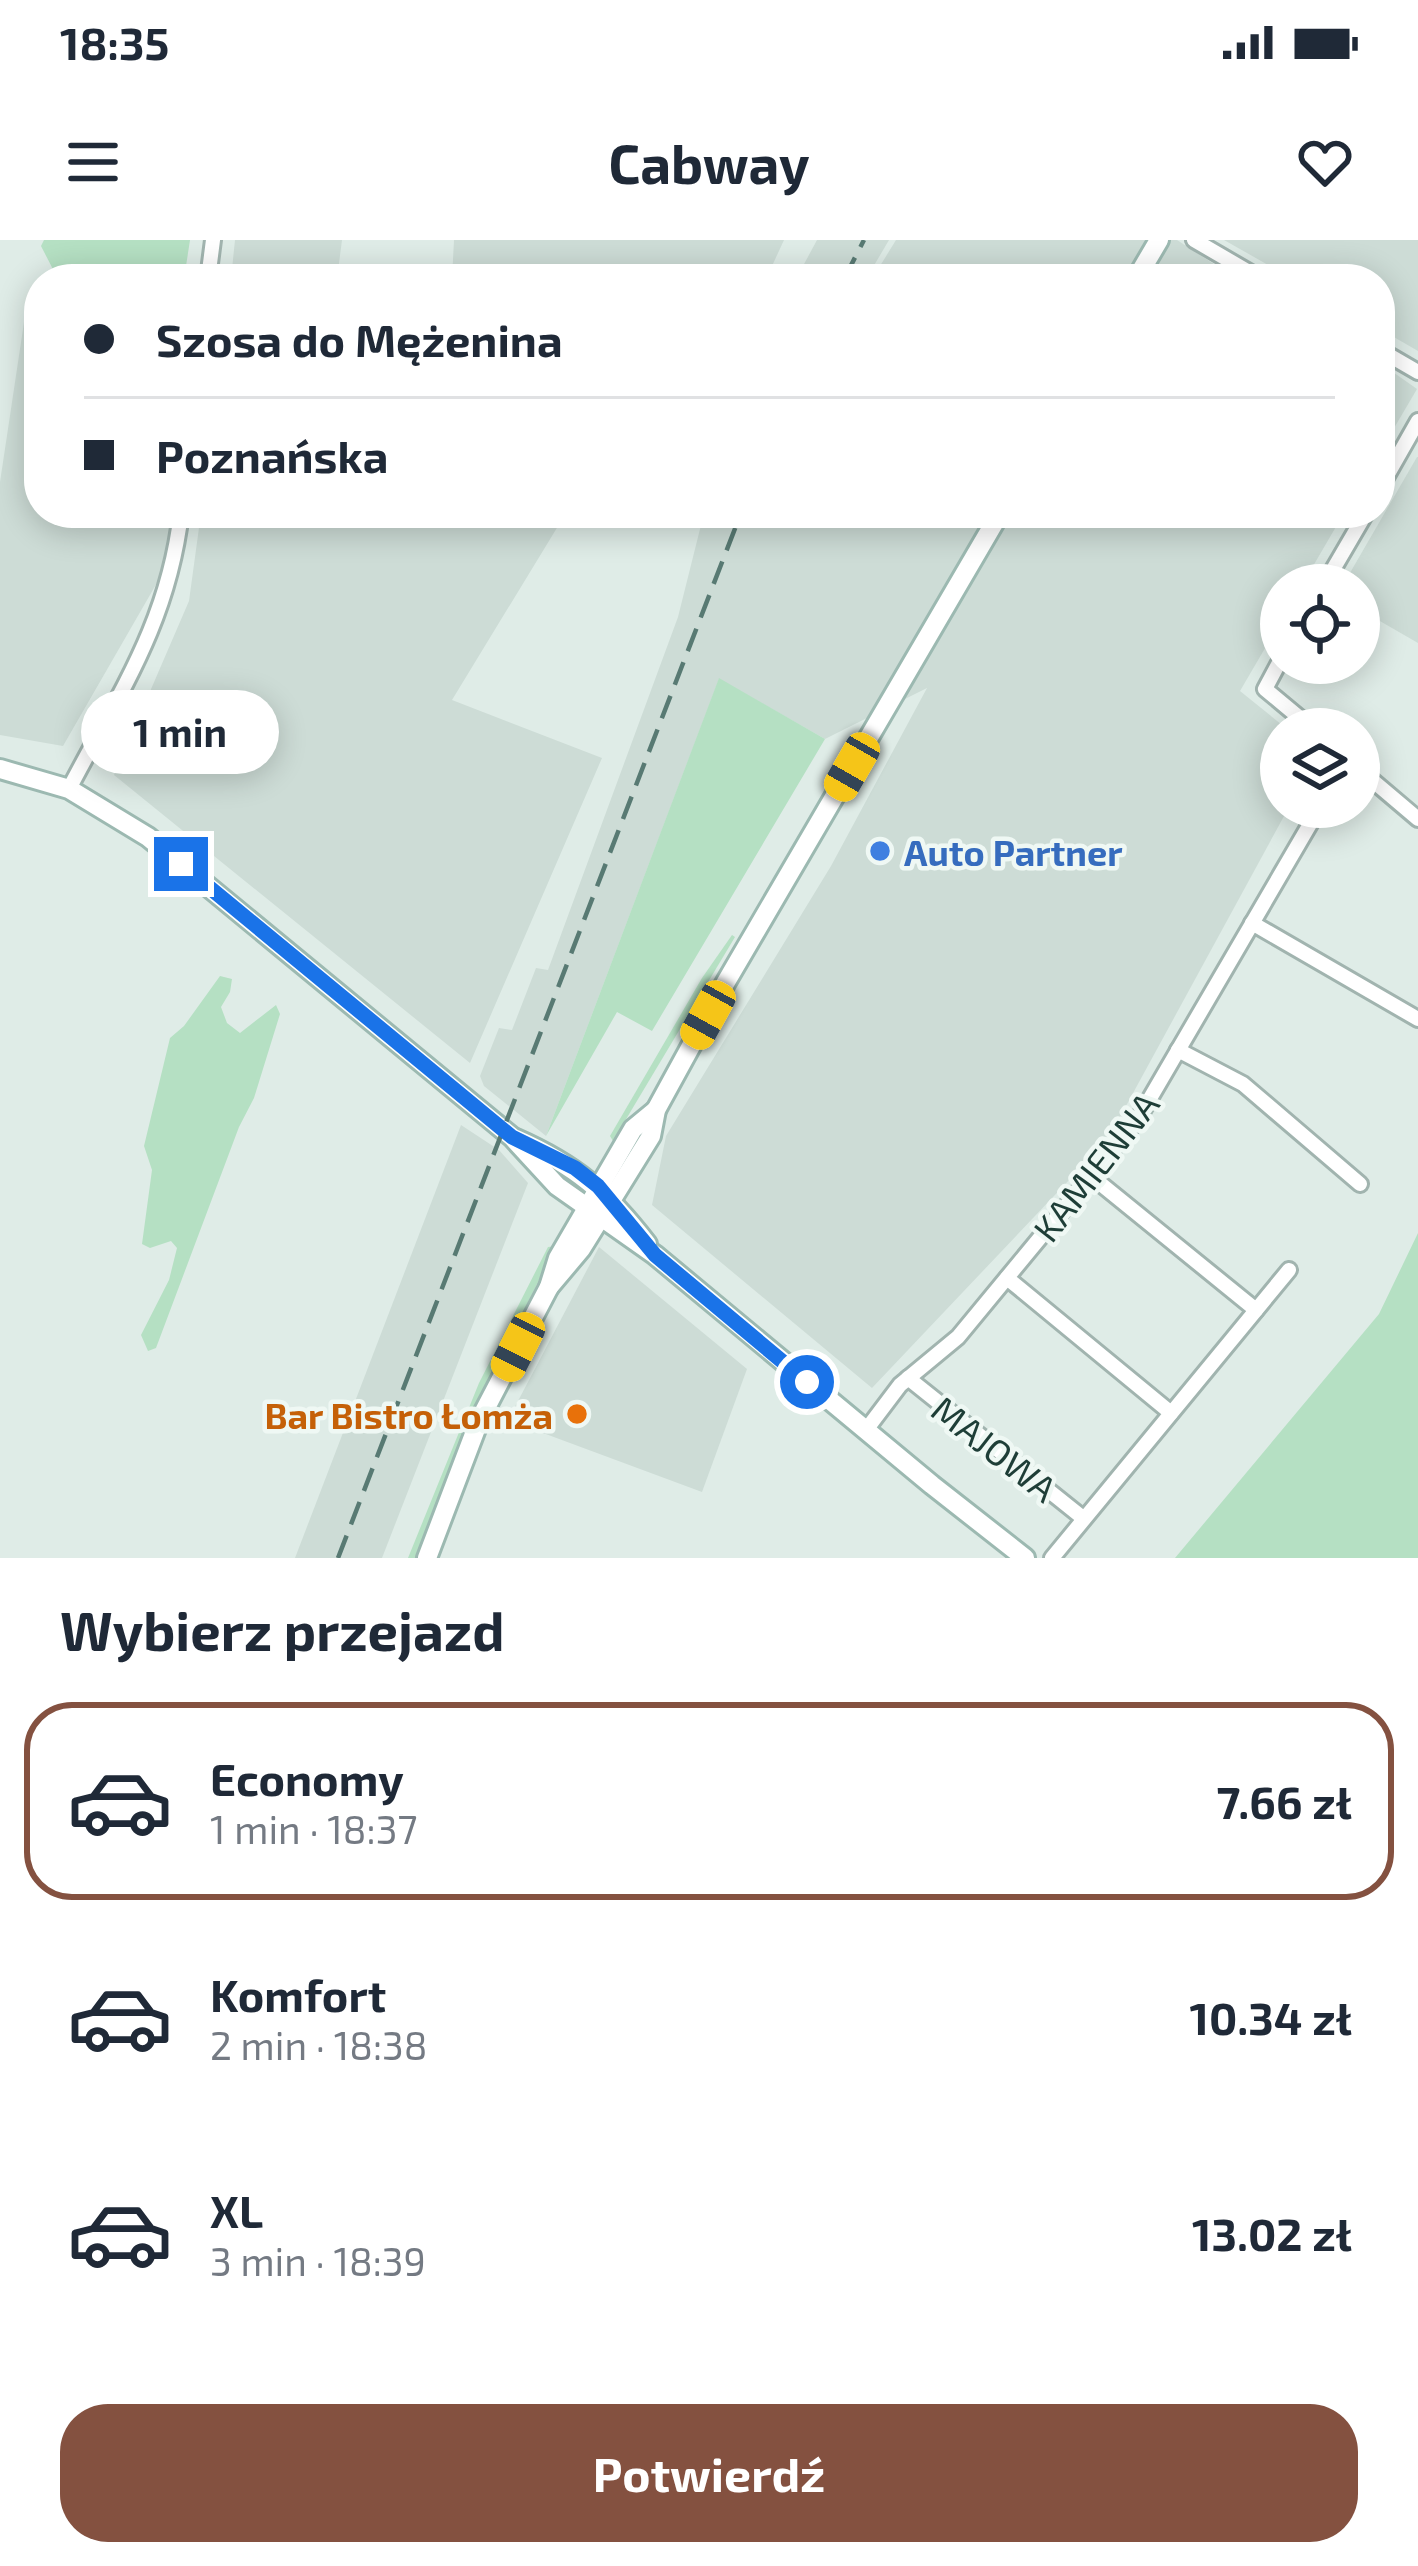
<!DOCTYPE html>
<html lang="pl">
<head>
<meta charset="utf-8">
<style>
  body { margin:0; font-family:"Exo 2",sans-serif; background:#f2f2f3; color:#1f2937; height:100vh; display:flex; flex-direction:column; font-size:45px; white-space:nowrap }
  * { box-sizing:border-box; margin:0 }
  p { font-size:39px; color:#747a83 }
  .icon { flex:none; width:66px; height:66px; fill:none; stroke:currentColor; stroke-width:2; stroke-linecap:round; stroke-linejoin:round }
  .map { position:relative; height:1318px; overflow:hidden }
  .drawer { display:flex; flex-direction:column; background:#fff; flex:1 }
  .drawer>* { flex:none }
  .guide { position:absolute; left:24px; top:24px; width:1371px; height:264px; border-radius:48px; box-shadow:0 6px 30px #0003; display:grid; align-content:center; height:264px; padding:0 60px; background:#fff }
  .tools { position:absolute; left:1260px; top:324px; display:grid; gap:24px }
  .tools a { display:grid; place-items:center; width:120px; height:120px; border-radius:50%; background:#fff; box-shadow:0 6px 30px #0003; font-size:60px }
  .end { position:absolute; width:54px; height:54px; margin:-27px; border:15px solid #1a73e8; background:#fff; box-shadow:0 0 0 6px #fff }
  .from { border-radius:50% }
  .bubble { position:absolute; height:84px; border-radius:42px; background:#fff; box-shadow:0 6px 30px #0003; font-size:39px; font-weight:700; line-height:84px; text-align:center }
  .car { position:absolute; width:36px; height:72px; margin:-36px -18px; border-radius:15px; box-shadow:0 0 9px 3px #0007; background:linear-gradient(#f5c518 24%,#345 0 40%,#f5c518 0 76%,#345 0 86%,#f5c518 0) }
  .guide b { display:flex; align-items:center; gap:42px; height:114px; font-size:45px }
  .guide b+b { border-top:3px solid #e0e1e3 }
  .guide i { width:30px; height:30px; background:#1f2937 }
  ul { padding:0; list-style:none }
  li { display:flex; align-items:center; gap:36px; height:198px; margin:0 24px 18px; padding:0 36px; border:6px solid transparent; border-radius:48px }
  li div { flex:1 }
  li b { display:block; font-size:45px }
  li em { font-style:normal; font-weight:700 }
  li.current { border-color:#845140 }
  li>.icon { width:108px; height:108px; stroke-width:1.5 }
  h2 { padding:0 60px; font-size:54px; line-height:144px }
  .primary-button { display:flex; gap:24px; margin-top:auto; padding:24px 60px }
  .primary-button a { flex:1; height:138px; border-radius:48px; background:#845140; color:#fff; font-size:48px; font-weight:700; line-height:138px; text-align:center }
  .status { display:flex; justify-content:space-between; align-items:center; height:84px; padding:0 60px; background:#fff; direction:ltr }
  .status svg { height:33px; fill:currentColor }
  header { display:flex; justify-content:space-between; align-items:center; height:156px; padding:0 60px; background:#fff; font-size:54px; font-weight:700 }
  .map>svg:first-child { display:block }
  .built { fill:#cddcd6 }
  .green { fill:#b5e0c3 }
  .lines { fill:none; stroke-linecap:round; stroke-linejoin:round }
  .street-casing { stroke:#a1b4af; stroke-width:20 }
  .secondary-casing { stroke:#9cb9b1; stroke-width:24 }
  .street { stroke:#fff; stroke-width:14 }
  .secondary { stroke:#fff; stroke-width:18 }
  .rail { stroke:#587a73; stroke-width:4.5; stroke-dasharray:24 12; stroke-linecap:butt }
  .route { stroke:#1a73e8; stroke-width:15 }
  .shop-dot { fill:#3f7fe0; stroke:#eff8f4; stroke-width:4.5 }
  .food-dot { fill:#e8710a; stroke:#eff8f4; stroke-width:4.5 }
  .labels { text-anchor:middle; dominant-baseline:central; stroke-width:9; stroke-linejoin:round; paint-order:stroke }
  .shop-label { font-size:36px; font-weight:bold; fill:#366cbe; stroke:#eff8f4; text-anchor:start }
  .street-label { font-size:36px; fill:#1e3e37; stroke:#eff8f4 }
  .food-label { font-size:36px; font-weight:bold; fill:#c56008; stroke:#eff8f4; text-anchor:end }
</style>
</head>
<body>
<div class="status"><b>18:35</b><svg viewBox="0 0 49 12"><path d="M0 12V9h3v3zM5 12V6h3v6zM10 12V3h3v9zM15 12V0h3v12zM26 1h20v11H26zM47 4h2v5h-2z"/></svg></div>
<header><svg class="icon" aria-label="menu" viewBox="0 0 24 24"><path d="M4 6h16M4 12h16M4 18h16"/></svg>Cabway<svg class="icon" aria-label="heart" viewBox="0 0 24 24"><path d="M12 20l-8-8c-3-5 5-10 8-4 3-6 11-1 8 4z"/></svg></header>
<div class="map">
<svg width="1418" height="1318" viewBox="0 0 1418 1318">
  <rect width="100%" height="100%" fill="#dfece7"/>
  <!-- built -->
  <g class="built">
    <path d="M 235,0 L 342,0 L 337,39 L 231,39 Z"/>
    <path d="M 454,0 L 784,0 L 766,39 L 452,39 Z"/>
    <path d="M 817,0 L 889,0 L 866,39 L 796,39 Z"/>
    <path d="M 896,0 L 1177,0 L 1237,39 L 872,39 Z"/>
    <path d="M 1224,0 L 1418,0 L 1418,111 L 1380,89 L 1380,39 L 1293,39 Z"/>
    <path d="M 26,69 L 39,71 L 39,273 L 179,273 L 177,308 L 63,506 L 0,495 L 0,242 Z"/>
    <path d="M 1380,123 L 1417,149 L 1380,212 Z"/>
    <path d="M 1417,217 L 1418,217 L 1418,403 L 1359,369 L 1359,345 L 1343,345 Z"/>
    <path d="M 201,273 L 566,273 L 452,460 L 602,518 L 470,823 L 114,535 L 189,361 Z"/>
    <path d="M 704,273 L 1344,273 L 1302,345 L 1281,345 L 1281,381 L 1240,451 L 1287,489 L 1281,489 L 1281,567 L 1289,567 L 1108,899 L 872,1148 L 652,965 L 666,896 L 831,626 L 927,448 L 825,499 L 719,439 L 546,896 L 484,846 L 480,836 L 499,788 L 512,790 L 536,728 L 548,730 L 678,377 Z"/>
    <path d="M 461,885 L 499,910 L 528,943 L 382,1318 L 295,1318 Z"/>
    <path d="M 599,1007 L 747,1129 L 702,1252 L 508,1180 Z"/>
  </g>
  <!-- green -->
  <g class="green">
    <path d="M 44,0 L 190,0 L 184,39 L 58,39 L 41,6 Z"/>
    <path d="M 719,438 L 825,499 L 652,791 L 617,772 L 546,896 Z"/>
    <path d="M 732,695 L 735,697 L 613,901 L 610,896 L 702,738 Z"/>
    <path d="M 220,736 L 232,739 L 230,752 L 221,767 L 227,783 L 240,793 L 276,765 L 280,774 L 254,858 L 239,887 L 156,1108 L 148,1111 L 141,1095 L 169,1040 L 177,1008 L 171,1001 L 150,1008 L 142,1004 L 152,930 L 144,906 L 170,798 L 184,786 Z"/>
    <path d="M 1418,993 L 1418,1318 L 1175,1318 L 1379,1074 Z"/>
    <path d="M 556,1006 L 474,1171 L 417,1318 L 408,1318 L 479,1143 L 548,1007 Z"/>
  </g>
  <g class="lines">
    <!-- street casing -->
    <g class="street-casing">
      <g id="street">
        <path d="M 1194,0 L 1261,39"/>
        <path d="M 208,39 L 213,0"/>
        <path d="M 1380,110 L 1418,132"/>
        <path d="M 1380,248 L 1418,181"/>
        <path d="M 1324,345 L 1366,273"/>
        <path d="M 1281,419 L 1265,449 L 1313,489"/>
        <path d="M 1359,529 L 1418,579"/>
        <path d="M 69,549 C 119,453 168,384 181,273"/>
        <path d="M 1252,683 L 1418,779"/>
        <path d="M 1178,810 L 1243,844 L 1360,944"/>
        <path d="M 1091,936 L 1256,1070"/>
        <path d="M 1007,1038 L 1171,1173"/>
        <path d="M 908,1138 L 1083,1278"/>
        <path d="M 866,1190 L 900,1145 L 958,1097 L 1138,879 L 1320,567"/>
        <path d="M 1052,1318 L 1289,1030"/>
      </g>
    </g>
    <!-- secondary casing -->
    <g class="secondary-casing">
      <g id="secondary">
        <path d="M 1136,39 L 1159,0"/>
        <path d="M 0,529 L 69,549 L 148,597 L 512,897 L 557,946 L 655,1015 L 932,1245 L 1025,1318"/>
        <path d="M 516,899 C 575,925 607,952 647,1004"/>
        <path d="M 549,1047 L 581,1009 L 651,896 L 656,870 L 726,742 L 1000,273"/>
        <path d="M 427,1318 L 479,1181 L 549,1047 L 558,1018 L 633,889 L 656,870"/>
      </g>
    </g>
    <!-- street -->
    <use href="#street" class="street"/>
    <!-- secondary -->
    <use href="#secondary" class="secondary"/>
    <!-- rail -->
    <g class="rail">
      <path d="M 844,39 L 864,0"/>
      <path d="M 338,1318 L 741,273"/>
    </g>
  </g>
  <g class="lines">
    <!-- route -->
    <path class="route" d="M 181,624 L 512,897 L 575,928 L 598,946 L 655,1015 L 807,1142"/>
  </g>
  <!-- markers -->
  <circle class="shop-dot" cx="880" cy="611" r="12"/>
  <circle class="food-dot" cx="577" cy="1174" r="12"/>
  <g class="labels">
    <!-- shop labels -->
    <g class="shop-label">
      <text x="904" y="611">Auto Partner</text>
    </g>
    <!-- street labels -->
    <g class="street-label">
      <text transform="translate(1095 926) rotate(-52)">KAMIENNA</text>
      <text transform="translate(995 1208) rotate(38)">MAJOWA</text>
    </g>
    <!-- food labels -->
    <g class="food-label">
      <text x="553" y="1174">Bar Bistro Łomża</text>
    </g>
  </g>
</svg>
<div class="tools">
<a><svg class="icon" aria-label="locate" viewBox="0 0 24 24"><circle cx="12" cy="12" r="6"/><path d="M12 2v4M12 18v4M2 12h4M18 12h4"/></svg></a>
<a><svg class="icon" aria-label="layers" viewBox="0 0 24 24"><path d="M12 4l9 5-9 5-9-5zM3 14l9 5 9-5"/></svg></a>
</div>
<i class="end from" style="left:807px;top:1142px"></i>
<i class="end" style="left:181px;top:624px"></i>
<div class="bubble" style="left:81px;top:450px;width:198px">1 min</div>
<i class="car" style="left:852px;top:527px;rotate:210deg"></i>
<i class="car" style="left:708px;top:775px;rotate:209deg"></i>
<i class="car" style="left:518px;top:1107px;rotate:207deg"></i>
<div class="guide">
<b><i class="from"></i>Szosa do Mężenina</b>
<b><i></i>Poznańska</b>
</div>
</div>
<section class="drawer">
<h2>Wybierz przejazd</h2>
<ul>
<li class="current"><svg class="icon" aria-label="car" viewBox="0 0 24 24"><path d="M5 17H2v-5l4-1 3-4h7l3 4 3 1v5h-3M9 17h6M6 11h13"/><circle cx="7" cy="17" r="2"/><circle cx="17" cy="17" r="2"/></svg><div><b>Economy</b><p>1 min · 18:37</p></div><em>7.66 zł</em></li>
<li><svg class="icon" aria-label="car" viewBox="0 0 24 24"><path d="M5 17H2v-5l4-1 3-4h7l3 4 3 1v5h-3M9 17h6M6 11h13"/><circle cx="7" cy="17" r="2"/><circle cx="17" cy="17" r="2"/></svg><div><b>Komfort</b><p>2 min · 18:38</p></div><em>10.34 zł</em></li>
<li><svg class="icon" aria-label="car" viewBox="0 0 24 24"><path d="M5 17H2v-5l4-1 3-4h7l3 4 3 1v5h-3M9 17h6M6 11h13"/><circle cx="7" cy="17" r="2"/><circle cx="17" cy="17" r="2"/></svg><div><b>XL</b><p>3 min · 18:39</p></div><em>13.02 zł</em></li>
</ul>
<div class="primary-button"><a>Potwierdź</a></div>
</section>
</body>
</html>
